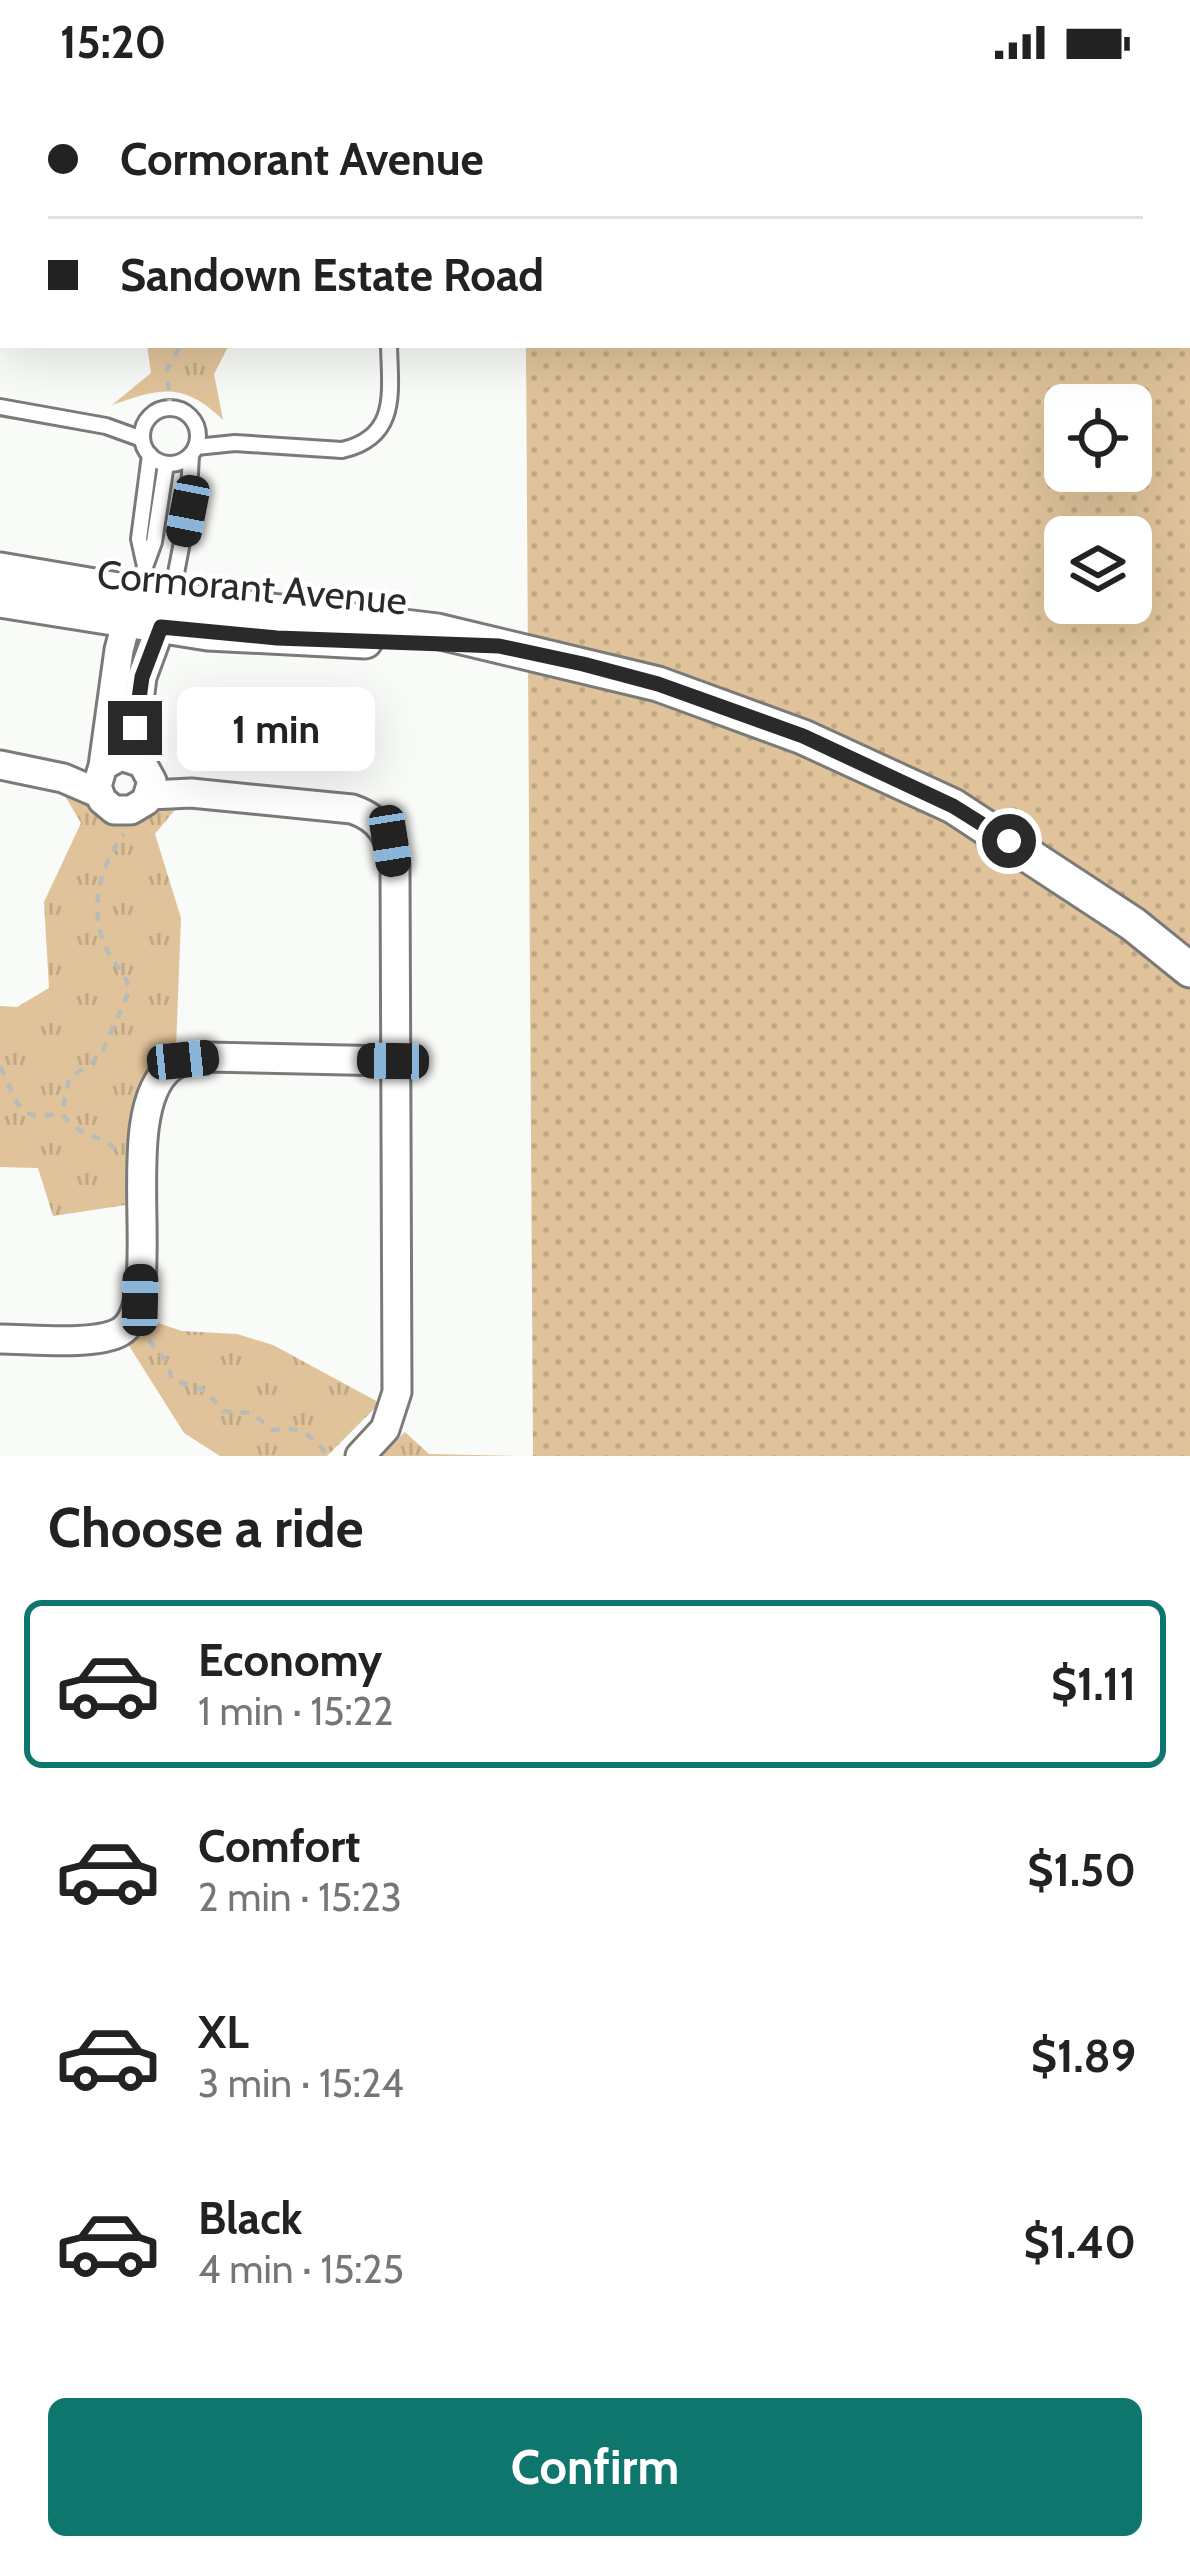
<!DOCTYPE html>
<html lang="en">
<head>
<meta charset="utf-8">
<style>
  body { margin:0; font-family:Cabin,sans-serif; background:#f2f2f2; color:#222; height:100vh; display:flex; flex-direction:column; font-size:45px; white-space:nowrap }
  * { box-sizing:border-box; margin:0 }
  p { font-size:39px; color:#767676 }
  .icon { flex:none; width:66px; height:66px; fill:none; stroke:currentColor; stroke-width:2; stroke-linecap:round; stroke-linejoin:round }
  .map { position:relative; height:1372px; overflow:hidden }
  .panel { display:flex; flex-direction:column; background:#fff; flex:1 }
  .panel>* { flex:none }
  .guide { position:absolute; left:0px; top:0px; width:1191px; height:264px; box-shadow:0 12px 48px #0002; display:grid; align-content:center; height:264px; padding:0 48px; background:#fff }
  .controls { position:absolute; left:1044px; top:300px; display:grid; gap:24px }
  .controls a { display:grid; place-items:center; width:108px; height:108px; border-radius:18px; background:#fff; box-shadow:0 12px 48px #0002; font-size:60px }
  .end { position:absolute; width:54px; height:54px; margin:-27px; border:15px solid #292a29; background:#fff; box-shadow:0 0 0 6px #fff }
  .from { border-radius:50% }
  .bubble { position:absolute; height:84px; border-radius:18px; background:#fff; box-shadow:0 12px 48px #0002; font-size:39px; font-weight:800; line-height:84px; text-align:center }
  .car { position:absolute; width:36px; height:72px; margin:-36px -18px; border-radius:15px; box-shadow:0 0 9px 3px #0007; background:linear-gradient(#222 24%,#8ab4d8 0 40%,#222 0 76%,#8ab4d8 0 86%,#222 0) }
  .guide b { display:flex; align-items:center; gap:42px; height:114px; font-size:45px }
  .guide b+b { border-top:3px solid #e0e0e0 }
  .guide i { width:30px; height:30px; background:#222 }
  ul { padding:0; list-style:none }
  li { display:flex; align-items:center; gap:36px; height:168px; margin:0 24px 18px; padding:0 24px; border:6px solid transparent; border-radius:18px }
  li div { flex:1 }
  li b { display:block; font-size:45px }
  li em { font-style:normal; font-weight:800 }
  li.on { border-color:#0f766e }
  li>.icon { width:108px; height:108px; stroke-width:1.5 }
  h2 { padding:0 48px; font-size:54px; line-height:144px }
  .primary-button { display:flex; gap:24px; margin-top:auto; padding:24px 48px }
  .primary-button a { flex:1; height:138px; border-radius:18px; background:#0f766e; color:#fff; font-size:48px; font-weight:800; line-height:138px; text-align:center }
  .status { display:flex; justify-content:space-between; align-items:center; height:84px; padding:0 60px; background:#fff; direction:ltr }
  .status svg { height:33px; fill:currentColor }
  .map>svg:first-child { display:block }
  .grass { fill:url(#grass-dots); fill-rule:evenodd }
  .park { fill:url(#park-tufts) }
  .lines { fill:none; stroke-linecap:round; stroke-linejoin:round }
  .service-casing { stroke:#7a7b79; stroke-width:20 }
  .minor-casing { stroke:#7a7b79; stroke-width:33 }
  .tertiary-casing { stroke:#7a7b79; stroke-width:39 }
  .path { stroke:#b9bbb9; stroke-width:4.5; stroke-dasharray:9 9; stroke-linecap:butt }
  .service { stroke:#fff; stroke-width:14 }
  .minor { stroke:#fff; stroke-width:27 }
  .tertiary { stroke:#fff; stroke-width:33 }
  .route { stroke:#292a29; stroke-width:15 }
  .labels { text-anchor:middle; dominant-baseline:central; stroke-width:9; stroke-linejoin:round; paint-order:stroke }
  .street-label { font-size:39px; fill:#292a29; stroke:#fff }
</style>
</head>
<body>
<div class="status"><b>15:20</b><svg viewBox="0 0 49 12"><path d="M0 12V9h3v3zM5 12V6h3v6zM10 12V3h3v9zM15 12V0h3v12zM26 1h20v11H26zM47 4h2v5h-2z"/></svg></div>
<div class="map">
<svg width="1190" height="1372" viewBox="0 0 1190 1372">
  <defs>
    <pattern id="grass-dots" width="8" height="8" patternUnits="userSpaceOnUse" patternTransform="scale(3)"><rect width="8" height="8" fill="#e0c39a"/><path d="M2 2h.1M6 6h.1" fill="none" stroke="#c0a885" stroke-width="1.8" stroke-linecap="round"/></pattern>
    <pattern id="park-tufts" width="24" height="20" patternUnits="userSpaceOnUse" patternTransform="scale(3)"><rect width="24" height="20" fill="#e0c39a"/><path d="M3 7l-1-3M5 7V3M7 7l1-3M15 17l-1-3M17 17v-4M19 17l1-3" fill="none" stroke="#c0a885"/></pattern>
  </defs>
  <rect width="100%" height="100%" fill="#f9fbf8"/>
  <!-- grass -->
  <path class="grass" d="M 524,0 L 1190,0 L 1190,1372 L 533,1372 L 526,261 L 1188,261 L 1188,3 ZM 1065,321 L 1131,321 L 1131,387 L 1065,387 ZM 1065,453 L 1131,453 L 1131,519 L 1065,519 Z"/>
  <!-- park -->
  <g class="park">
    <path d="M 147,261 L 229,261 L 214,290 L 223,336 C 183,297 160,304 112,321 L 151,289 Z"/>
    <path d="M 55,695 L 125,733 L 187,711 L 155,750 L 181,834 L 176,964 L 157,971 L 139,1010 L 126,1121 L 53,1132 L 38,1084 L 0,1083 L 0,922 L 17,923 L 49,904 L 44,818 L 81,739 Z"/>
    <path d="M 149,1236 L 182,1247 L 237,1250 L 273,1261 L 380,1319 L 327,1372 L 220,1372 L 184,1349 L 126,1257 Z"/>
    <path d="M 405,1348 L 429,1370 L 517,1372 L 379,1372 Z"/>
  </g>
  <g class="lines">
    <!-- service casing -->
    <g class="service-casing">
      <g id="service">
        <path d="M 388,0 L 388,3"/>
        <path d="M 113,3 L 114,0"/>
        <path d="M 0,46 L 3,46"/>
        <path d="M 0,323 L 106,342 L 142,355"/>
        <circle cx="170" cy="352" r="28"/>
        <path d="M 196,363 L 235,359 L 342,366 C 399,353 390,308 389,261"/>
        <path d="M 144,478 L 139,455 L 150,371"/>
        <path d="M 135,510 L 154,458 L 166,380"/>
        <path d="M 171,515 L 188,427 L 191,371"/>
      </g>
    </g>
    <!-- minor casing -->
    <g class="minor-casing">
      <g id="minor">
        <path d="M 132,673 L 142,593 L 167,525"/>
        <path d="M 0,681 L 63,694 L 98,709"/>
        <path d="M 103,682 L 121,672 L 142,679 L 152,697 L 146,717 L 131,726 L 114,726 L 102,716 L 97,702 L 103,682 L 119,566 L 131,520"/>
        <path d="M 150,711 L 191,709 L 352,725 C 382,735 390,753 395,783 L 397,1308 L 385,1345 L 360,1372"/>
        <path d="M 0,1255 C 30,1255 96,1262 120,1248 C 170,1220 111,1029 171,983 C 182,975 194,975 207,973 L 393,977"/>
      </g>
    </g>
    <!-- tertiary casing -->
    <g class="tertiary-casing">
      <g id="tertiary">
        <path d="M 0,486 L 171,515 L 437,547 L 658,600 L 803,653 L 953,722 L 1133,840 L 1190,886"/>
        <path d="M 0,516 L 208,549 L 365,557"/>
      </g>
    </g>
    <!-- path -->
    <g class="path">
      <path d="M 170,324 L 167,285 L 181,261"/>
      <path d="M 0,983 C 19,1015 12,1040 62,1029"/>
      <path d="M 115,1065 C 98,1049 74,1051 62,1029 L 69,995 L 101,971 L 130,905 C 125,889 112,878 105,862 C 89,824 100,781 124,750"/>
      <path d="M 149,1256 L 167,1278 L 172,1295 L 206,1307 L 223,1327 L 251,1329 L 273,1346 C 300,1341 312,1351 328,1372"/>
    </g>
    <!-- service -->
    <use href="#service" class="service"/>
    <!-- minor -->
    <use href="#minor" class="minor"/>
    <!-- tertiary -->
    <use href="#tertiary" class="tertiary"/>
  </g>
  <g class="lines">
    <!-- route -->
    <path class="route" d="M 135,644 L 142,593 L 161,543 L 277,554 L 499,562 L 583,580 L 658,600 L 803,652 L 953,722 L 1009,757"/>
  </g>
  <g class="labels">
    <!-- street labels -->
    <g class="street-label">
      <text transform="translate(252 503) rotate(5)">Cormorant Avenue</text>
    </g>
  </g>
</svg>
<div class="controls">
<a><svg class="icon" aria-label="locate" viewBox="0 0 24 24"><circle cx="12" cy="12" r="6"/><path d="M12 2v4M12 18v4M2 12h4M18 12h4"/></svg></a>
<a><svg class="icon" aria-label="layers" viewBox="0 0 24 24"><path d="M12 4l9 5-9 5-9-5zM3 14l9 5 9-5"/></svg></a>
</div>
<i class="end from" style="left:1009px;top:757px"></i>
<i class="end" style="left:135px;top:644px"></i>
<div class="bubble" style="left:177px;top:603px;width:198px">1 min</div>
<i class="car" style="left:188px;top:427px;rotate:191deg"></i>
<i class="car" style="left:390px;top:757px;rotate:171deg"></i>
<i class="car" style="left:183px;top:976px;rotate:84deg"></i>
<i class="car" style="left:393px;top:977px;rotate:271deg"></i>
<i class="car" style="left:140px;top:1216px;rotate:1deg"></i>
<div class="guide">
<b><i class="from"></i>Cormorant Avenue</b>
<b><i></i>Sandown Estate Road</b>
</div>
</div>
<section class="panel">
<h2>Choose a ride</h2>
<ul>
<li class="on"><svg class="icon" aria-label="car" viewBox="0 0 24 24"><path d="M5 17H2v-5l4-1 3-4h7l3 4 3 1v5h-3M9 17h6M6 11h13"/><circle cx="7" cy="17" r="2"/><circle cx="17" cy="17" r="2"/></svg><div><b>Economy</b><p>1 min · 15:22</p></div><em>$1.11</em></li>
<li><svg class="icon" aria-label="car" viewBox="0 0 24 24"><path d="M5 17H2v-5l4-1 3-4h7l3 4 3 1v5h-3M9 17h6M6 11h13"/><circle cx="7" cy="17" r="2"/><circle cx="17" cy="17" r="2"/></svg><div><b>Comfort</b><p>2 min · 15:23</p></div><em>$1.50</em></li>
<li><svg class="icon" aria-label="car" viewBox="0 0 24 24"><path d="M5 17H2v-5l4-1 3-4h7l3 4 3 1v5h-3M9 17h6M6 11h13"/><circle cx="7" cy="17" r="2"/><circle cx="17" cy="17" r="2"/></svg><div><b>XL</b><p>3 min · 15:24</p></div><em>$1.89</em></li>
<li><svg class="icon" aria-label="car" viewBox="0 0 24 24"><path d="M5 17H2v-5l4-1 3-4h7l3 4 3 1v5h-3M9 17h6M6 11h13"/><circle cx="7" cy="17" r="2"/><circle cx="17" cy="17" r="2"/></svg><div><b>Black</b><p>4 min · 15:25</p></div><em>$1.40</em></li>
</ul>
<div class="primary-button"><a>Confirm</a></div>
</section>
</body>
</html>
